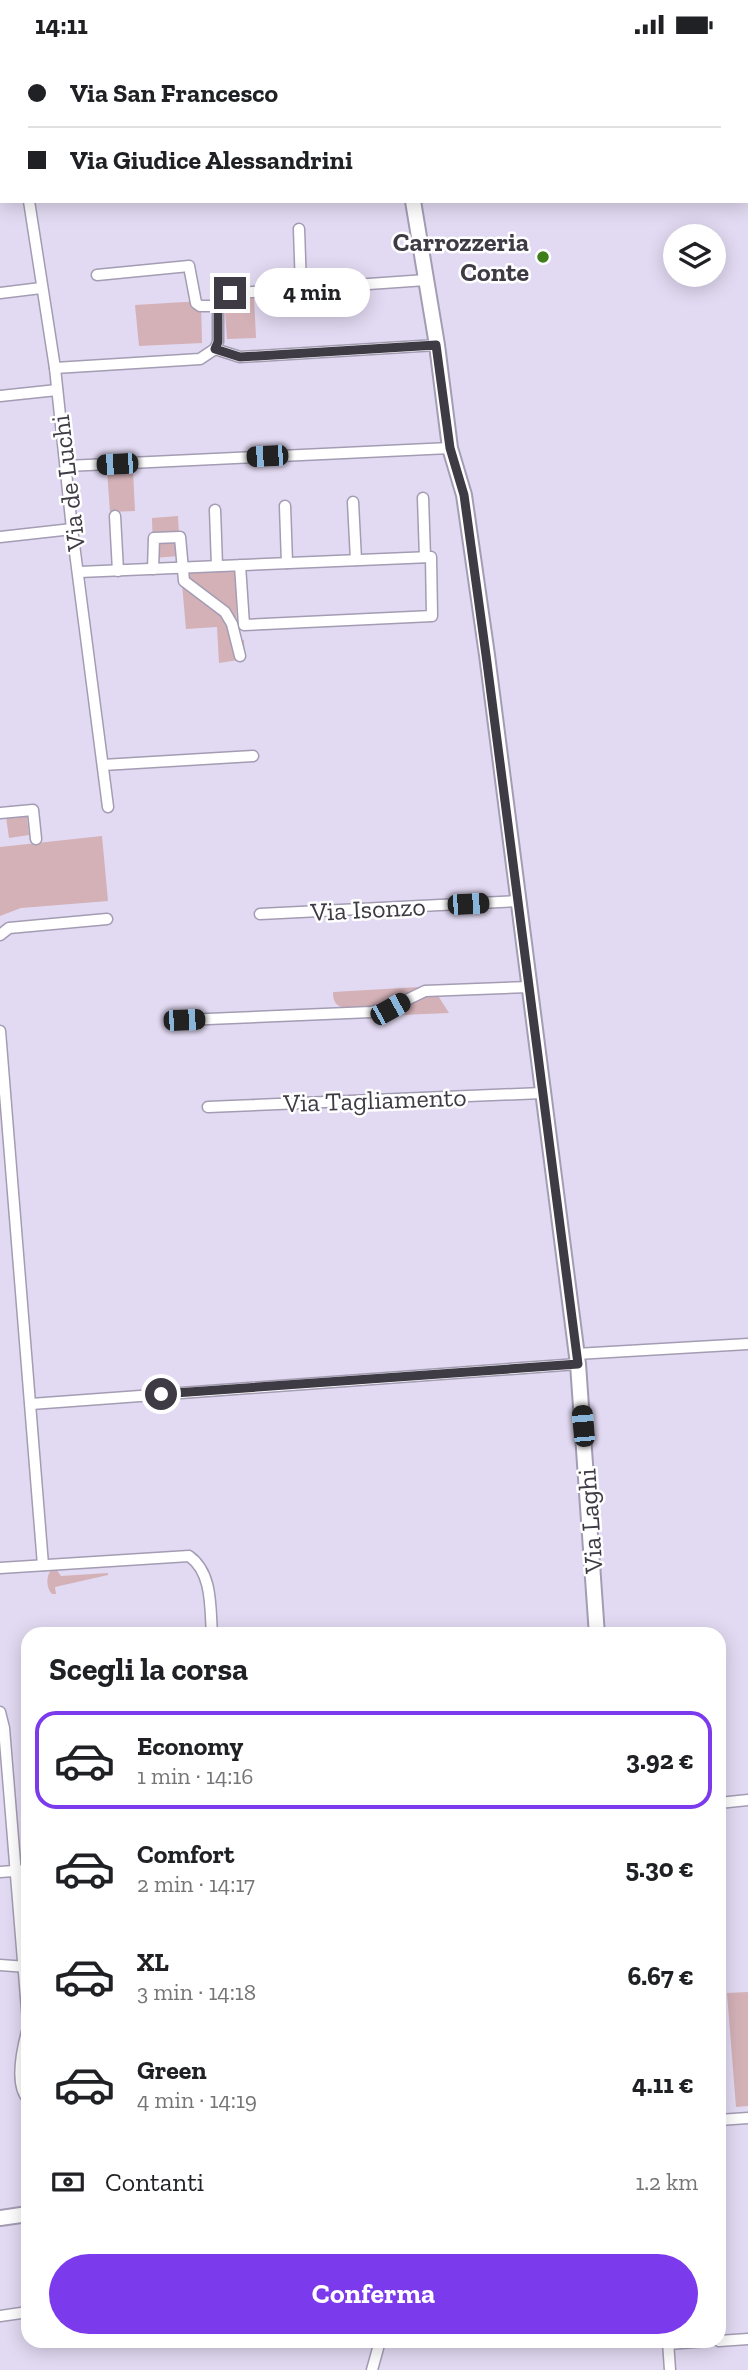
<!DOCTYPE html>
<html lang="it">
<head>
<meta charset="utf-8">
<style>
  body { margin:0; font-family:"Zilla Slab",serif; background:#f6f6f6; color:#202124; height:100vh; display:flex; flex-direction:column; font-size:26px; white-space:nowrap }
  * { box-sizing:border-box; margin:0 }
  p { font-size:23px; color:#757577 }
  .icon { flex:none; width:38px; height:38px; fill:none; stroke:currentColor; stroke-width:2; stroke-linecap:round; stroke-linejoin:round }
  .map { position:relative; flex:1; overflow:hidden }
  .drawer { position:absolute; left:21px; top:1578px; width:705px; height:721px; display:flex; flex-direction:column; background:#fff; border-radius:21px; box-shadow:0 4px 18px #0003 }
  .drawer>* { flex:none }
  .guide { position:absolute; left:0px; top:0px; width:749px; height:154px; box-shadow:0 4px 18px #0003; display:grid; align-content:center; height:154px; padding:0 28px; background:#fff }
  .controls { position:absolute; left:663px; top:175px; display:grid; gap:14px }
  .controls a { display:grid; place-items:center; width:63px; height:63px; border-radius:50%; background:#fff; box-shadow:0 4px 18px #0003; font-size:35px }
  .end { position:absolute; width:32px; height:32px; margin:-16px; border:9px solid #3e3b45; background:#fff; box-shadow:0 0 0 4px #fff }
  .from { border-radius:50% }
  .bubble { position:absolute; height:49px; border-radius:24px; background:#fff; box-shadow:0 4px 18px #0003; font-size:23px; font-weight:700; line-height:49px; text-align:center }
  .car { position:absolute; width:21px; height:42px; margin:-21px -10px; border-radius:9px; box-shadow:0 0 5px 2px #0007; background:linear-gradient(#222 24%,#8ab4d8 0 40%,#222 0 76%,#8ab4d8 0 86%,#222 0) }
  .guide b { display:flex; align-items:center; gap:24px; height:66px; font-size:26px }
  .guide b+b { border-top:2px solid #e0e0e0 }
  .guide i { width:18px; height:18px; background:#202124 }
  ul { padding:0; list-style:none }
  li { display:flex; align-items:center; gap:21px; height:98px; margin:0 14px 10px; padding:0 14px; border:4px solid transparent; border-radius:21px }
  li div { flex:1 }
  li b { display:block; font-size:26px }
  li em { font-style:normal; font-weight:700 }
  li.on { border-color:#7c3aed }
  li>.icon { width:63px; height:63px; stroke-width:1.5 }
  h2 { padding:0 28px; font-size:32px; line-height:84px }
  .pay { display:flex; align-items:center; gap:18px; height:77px; padding:0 28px; font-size:26px }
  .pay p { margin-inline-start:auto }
  .button { display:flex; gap:14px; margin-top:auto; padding:14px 28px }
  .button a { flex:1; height:80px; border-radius:42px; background:#7c3aed; color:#fff; font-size:28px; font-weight:700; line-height:80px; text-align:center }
  .status { display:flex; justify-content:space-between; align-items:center; height:49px; padding:0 35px; background:#fff; direction:ltr }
  .status svg { height:19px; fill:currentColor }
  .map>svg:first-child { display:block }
  .green { fill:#d4b1b7 }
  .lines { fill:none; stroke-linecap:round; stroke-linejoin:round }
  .street-casing { stroke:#a49cb3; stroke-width:13 }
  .secondary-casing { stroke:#a49cb3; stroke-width:18 }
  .primary-casing { stroke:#a49cb3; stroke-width:19 }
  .street { stroke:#fff; stroke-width:10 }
  .secondary { stroke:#fff; stroke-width:14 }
  .primary { stroke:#fff; stroke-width:16 }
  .route { stroke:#3e3b45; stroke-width:9 }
  .poi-dot { fill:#3d7d1c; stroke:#fff; stroke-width:2.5 }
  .labels { text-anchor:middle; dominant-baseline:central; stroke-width:5; stroke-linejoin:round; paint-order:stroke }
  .poi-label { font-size:26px; font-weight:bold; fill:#3e3b45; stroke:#fff; text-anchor:end }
  .street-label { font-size:26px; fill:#3e3b45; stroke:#fff }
</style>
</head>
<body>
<div class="status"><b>14:11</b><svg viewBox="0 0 49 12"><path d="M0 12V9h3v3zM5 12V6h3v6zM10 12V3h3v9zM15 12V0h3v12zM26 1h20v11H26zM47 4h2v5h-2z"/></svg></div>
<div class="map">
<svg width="748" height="2321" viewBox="0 0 748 2321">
  <rect width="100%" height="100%" fill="#e2daf2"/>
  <!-- green -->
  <g class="green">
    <path d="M 254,249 L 256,289 L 227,290 L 224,251 Z"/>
    <path d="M 201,252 L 202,294 L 139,297 L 135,256 Z"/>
    <path d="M 107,422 L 133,422 L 135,462 L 110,463 Z"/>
    <path d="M 178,467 L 180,507 L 153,509 L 152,469 Z"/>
    <path d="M 241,521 L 240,538 L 236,539 L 237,590 L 244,591 L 245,610 L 219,614 L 217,578 L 186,580 L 181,524 Z"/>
    <path d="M 25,766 L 27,768 L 29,786 L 9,789 L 6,768 Z"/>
    <path d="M 102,787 L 108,852 L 21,859 L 0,867 L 0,798 Z"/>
    <path d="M 419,938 C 409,943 400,951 389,955 C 381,958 346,962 339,957 C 334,954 333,949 333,943 Z"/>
    <path d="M 437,945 L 449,964 L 378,967 C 399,962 416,948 437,945 Z"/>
    <path d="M 56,1520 L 61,1527 L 108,1524 L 108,1526 L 55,1538 L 56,1545 L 52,1545 C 46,1539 46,1527 51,1521 Z"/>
    <path d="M 748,1943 L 748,2057 L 736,2058 L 727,1944 Z"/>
  </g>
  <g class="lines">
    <!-- street casing -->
    <g class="street-casing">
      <g id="street">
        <path d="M 13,0 L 13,2"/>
        <path d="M 747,41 L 748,41"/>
        <path d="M 0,128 L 2,128"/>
        <path d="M 29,152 L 55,319 L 72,480 L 108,758"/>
        <path d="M 299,180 L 301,239"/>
        <path d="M 97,226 L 189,217 L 196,254 L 200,257 L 218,257"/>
        <path d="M 0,244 L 41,239"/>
        <path d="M 215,300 L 218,293 L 218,253 L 225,245 L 426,231"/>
        <path d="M 215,300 L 240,308 L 437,296"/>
        <path d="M 55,319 L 200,310 L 215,300"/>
        <path d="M 0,347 L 57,341"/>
        <path d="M 67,417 L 450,399"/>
        <path d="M 423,449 L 425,508"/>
        <path d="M 353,453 L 356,511"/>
        <path d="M 285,457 L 287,514"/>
        <path d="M 215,461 L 217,517"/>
        <path d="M 115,467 L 118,522"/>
        <path d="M 0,488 L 72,480"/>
        <path d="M 153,520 L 154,489 L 180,488 L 184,532 L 225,563 L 232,575 L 240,607"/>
        <path d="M 79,523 L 431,508 L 432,567 L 244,576 L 240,516"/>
        <path d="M 103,716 L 253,707"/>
        <path d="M 0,764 L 33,761 L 36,790"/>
        <path d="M 260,865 L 518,852"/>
        <path d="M 0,886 L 9,879 L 107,870"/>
        <path d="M 184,971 L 371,963 L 390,959 L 425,942 L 529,938"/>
        <path d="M 0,982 L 43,1516"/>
        <path d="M 208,1058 L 542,1044"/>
        <path d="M 576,1305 L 748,1295"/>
        <path d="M 31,1355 L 578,1315"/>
        <path d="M 0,1519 L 189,1507 C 213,1524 210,1559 212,1586"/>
        <path d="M 0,1663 L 4,1679 L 28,1973"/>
        <path d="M 719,1754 L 748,1751"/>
        <path d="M 0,1823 L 28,1821"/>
        <path d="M 0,1916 L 27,1918"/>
        <path d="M 28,1979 C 23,1997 14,2036 28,2050"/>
        <path d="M 719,2071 L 748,2069"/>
        <path d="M 0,2267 L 28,2263"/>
        <path d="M 668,2292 L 670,2321"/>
        <path d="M 719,2292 L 748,2290"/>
        <path d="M 668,2295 L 708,2292"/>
        <path d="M 372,2321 L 380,2292"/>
      </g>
    </g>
    <!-- secondary casing -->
    <g class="secondary-casing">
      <g id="secondary">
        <path d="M 413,152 L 437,296 L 450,399 L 464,446 L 487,606 L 578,1315 L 597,1586"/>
        <path d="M 0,2169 L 28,2165"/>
      </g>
    </g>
    <!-- primary casing -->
    <g class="primary-casing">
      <g id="primary">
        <path d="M 380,0 L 383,1"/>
        <path d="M 232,2 L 256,0"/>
        <path d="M 439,2 L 441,0"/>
        <path d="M 0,31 L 2,30"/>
      </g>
    </g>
    <!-- street -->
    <use href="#street" class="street"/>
    <!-- secondary -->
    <use href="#secondary" class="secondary"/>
    <!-- primary -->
    <use href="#primary" class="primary"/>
  </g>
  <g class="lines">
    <!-- route -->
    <path class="route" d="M 161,1345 L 578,1315 L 486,606 L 464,446 L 450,399 L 436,296 L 240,308 L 215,300 L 218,293 L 218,253 L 230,244"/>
  </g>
  <!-- markers -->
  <circle class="poi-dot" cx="543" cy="208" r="7"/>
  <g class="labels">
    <!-- poi labels -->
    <g class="poi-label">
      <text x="529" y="193">Carrozzeria<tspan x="529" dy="30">Conte</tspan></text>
    </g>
    <!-- street labels -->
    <g class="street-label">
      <text transform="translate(68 434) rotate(-97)">Via de Luchi</text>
      <text transform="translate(368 860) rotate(-3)">Via Isonzo</text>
      <text transform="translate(375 1051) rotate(-2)">Via Tagliamento</text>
      <text transform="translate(590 1472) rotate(-94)">Via Laghi</text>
    </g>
  </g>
</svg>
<div class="controls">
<a><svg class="icon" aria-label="layers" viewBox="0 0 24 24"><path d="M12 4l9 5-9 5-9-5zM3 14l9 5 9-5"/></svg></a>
</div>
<i class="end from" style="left:161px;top:1345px"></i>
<i class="end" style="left:230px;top:244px"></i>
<div class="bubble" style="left:254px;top:219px;width:116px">4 min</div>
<i class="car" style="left:267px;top:407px;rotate:267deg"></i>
<i class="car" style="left:117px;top:415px;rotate:267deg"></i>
<i class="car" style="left:468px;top:855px;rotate:87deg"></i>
<i class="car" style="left:390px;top:960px;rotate:61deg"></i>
<i class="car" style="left:184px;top:971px;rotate:88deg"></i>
<i class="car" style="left:583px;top:1377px;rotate:355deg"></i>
<div class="guide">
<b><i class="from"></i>Via San Francesco</b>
<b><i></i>Via Giudice Alessandrini</b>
</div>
<section class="drawer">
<h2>Scegli la corsa</h2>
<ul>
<li class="on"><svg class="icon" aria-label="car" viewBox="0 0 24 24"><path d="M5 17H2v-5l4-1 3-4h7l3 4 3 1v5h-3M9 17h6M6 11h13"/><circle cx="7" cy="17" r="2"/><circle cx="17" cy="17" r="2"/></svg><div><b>Economy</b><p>1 min · 14:16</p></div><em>3.92 €</em></li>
<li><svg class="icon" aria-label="car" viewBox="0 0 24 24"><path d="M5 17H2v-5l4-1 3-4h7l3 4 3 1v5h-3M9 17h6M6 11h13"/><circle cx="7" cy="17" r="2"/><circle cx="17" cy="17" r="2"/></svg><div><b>Comfort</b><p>2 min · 14:17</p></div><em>5.30 €</em></li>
<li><svg class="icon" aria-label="car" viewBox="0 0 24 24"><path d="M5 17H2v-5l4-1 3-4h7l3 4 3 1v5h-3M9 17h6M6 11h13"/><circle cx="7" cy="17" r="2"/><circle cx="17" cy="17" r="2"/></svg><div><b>XL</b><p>3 min · 14:18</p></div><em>6.67 €</em></li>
<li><svg class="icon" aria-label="car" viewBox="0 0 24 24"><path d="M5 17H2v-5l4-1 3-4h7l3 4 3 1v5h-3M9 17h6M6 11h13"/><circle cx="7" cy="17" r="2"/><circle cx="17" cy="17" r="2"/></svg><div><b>Green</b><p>4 min · 14:19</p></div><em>4.11 €</em></li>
</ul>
<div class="pay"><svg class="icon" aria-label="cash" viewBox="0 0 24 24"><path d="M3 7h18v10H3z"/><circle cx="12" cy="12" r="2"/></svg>Contanti<p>1.2 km</p></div>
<div class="button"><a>Conferma</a></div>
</section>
</div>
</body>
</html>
